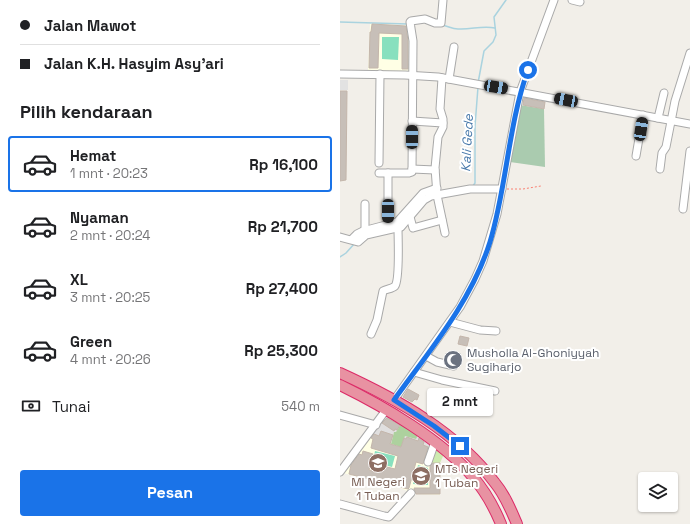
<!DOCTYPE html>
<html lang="id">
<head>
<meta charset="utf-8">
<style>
  body { margin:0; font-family:"Space Grotesk",sans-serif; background:#f2f2f2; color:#202124; height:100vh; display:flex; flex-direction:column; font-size:15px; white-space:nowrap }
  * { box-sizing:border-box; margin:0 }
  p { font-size:13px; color:#757577 }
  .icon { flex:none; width:22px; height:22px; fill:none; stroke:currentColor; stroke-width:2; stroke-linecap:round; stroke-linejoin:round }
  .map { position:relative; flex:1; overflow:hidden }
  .sheet { display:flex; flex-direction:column; background:#fff; width:340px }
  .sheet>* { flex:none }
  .hud { display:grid; align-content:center; height:88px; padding:0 20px; background:#fff }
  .tools { position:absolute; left:298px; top:472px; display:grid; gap:8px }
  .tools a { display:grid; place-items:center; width:40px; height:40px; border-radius:4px; background:#fff; box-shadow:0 1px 3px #0004; font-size:20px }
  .end { position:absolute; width:18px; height:18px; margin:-9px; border:5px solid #1a73e8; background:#fff; box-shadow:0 0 0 2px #fff }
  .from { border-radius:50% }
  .bubble { position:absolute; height:28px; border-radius:4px; background:#fff; box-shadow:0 1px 3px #0004; font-size:13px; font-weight:800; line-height:28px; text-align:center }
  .car { position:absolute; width:12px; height:24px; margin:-12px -6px; border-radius:5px; box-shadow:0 0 3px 1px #0007; background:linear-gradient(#222 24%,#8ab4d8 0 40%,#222 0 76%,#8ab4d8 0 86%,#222 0) }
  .hud b { display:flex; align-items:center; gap:14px; height:38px; font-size:15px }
  .hud b+b { border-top:1px solid #e0e0e0 }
  .hud i { width:10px; height:10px; background:#202124 }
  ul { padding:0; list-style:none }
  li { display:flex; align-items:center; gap:12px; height:56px; margin:0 8px 6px; padding:0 12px; border:2px solid transparent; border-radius:4px }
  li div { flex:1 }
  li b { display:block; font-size:15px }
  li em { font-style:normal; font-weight:800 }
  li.on { border-color:#1a73e8 }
  li>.icon { width:36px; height:36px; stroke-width:1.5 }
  h2 { padding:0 20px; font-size:18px; line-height:48px }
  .pay { display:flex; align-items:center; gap:10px; height:44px; padding:0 20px; font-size:15px }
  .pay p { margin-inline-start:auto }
  .cta { display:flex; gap:8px; margin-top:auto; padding:8px 20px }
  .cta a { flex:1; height:46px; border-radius:4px; background:#1a73e8; color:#fff; font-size:16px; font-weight:800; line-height:46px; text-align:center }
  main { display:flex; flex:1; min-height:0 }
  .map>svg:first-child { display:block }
  .residential { fill:#e0dfdf }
  .education { fill:#ffffe5 }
  .grass { fill:#cdebb0 }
  .forest { fill:#add19e }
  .cemetery { fill:#aacbaf }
  .pitch { fill:#88e0be }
  .parking { fill:#e2e2e2 }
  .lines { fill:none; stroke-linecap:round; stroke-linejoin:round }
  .stream { stroke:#aad3df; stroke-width:1.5 }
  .building { fill:#c7bfb8; stroke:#c4b6ab }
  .minor-casing { stroke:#a9a9a9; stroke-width:9 }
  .highway-casing { stroke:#dc2a67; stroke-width:12 }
  .path { stroke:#fa8072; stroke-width:1; stroke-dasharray:2 2; stroke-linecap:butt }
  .minor { stroke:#fff; stroke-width:7 }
  .highway { stroke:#e892a2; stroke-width:10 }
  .route { stroke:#1a73e8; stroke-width:5 }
  .labels { text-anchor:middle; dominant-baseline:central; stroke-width:4; stroke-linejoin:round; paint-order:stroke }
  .worship-label { font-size:12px; fill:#5b616d; stroke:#fff; text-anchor:start }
  .education-label { font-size:12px; fill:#785e54; stroke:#fff; text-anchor:start }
  .water-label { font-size:13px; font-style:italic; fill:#4a7aab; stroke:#fff }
</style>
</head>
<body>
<main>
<section class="sheet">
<div class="hud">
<b><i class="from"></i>Jalan Mawot</b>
<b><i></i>Jalan K.H. Hasyim Asy'ari</b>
</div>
<h2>Pilih kendaraan</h2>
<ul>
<li class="on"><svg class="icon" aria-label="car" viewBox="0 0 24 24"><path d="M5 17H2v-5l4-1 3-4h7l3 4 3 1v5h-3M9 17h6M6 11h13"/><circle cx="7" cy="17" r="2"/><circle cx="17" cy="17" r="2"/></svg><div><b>Hemat</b><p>1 mnt · 20:23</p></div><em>Rp 16,100</em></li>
<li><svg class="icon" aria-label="car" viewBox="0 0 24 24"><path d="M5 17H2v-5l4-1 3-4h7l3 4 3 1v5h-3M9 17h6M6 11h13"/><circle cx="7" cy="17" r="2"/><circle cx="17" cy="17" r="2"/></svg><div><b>Nyaman</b><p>2 mnt · 20:24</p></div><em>Rp 21,700</em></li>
<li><svg class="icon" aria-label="car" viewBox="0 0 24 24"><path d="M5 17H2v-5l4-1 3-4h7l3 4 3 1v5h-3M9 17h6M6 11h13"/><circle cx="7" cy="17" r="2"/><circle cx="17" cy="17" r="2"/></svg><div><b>XL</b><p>3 mnt · 20:25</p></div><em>Rp 27,400</em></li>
<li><svg class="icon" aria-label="car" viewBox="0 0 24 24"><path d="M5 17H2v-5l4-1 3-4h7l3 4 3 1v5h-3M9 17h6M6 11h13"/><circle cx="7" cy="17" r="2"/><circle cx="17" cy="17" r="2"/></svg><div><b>Green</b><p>4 mnt · 20:26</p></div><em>Rp 25,300</em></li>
</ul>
<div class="pay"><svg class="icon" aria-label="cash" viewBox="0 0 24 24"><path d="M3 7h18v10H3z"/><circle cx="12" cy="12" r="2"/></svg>Tunai<p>540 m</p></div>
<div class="cta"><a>Pesan</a></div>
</section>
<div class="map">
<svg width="350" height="524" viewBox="0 0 350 524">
  <rect width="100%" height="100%" fill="#f2efe9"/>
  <!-- residential -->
  <g class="residential">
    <path d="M 46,415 L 61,424 L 56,432 L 54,432 L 51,444 L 29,437 Z"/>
    <path d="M 78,435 L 90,443 L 86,455 L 61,447 L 65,436 Z"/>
  </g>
  <!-- education -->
  <g class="education">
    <path d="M 30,24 L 69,25 L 70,29 L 71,72 L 28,71 Z"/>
    <path d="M 29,437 L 89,455 L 90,463 L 100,463 L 100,495 L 73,494 L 59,487 L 3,473 Z"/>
  </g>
  <!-- grass -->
  <path class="grass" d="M 90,443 L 104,454 L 100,463 L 90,463 L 89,456 L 86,455 Z"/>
  <!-- forest -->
  <path class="forest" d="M 61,424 L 78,435 L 76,439 L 65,436 L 61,447 L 51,444 L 54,432 L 56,432 Z"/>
  <!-- cemetery -->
  <path class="cemetery" d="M 180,105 L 204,109 L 205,167 L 170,162 Z"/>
  <!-- pitch -->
  <g class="pitch">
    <path d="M 42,37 L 59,37 L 58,60 L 42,59 Z"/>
    <path d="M 35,451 L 55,456 L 52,467 L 33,462 Z"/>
    <path d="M 78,465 L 88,468 L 88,485 L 73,484 Z"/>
  </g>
  <!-- parking -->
  <rect class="parking" x="0" y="80" width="8" height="10"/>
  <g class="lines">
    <!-- stream -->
    <g class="stream">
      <path d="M 0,22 L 68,24"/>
      <path d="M 102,25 C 108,26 112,29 118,29 C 131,30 142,25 155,28"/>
      <path d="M 138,83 L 144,51 L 153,42 L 156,35 L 154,17 L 166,0"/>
      <path d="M 133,186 L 135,183 L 135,126 L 138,87"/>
      <path d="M 0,257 L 6,253 L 15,243"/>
    </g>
  </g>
  <!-- building -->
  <g class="building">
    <path d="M 32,24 L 66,26 L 68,41 L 68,69 L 62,69 L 62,34 L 39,33 L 38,68 L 29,68 L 30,32 L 31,32 Z"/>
    <path d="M 0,91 L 7,91 L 6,180 L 0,181 Z"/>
    <path d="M 184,98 L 205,102 L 204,109 L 183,105 Z"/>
    <path d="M 120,336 L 129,338 L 127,346 L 118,344 Z"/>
    <path d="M 110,354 L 118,356 L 117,362 L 109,360 Z"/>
    <path d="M 68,389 L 79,395 L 77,400 L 75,399 L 72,402 L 63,397 Z"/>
    <path d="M 47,418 L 60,425 L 57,430 L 55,429 L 54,431 L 42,423 Z"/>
    <path d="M 41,431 L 53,435 L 50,444 L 61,447 L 64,438 L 66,439 L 67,437 L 78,441 L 79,438 L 84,442 L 83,445 L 88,447 L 83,464 L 76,462 L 69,488 L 68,489 L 9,474 L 11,465 L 19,454 L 22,455 L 23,451 L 33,454 L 29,470 L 37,472 L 39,465 L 55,469 L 58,456 L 31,448 L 33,439 L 31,438 L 34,434 L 39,436 Z"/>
    <path d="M 93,463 L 100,463 L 100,494 L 76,494 L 74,488 L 90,488 L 90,466 Z"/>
  </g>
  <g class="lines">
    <!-- minor casing -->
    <g class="minor-casing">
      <g id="minor">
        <path d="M 232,0 L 240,2"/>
        <path d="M 0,74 L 65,75 L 98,77 L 350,124"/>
        <path d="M 102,78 L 100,109 L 103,119 L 103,127 L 98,137 L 95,168 L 97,195 L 105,233"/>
        <path d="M 109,79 L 114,47"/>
        <path d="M 318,118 L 324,93"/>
        <path d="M 72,121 L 103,123"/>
        <path d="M 296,156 L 303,115"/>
        <path d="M 39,163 L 40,74"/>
        <path d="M 72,169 L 95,170"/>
        <path d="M 320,169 L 322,153 L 326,147 L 335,101 L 350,53"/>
        <path d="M 39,173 L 69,173 L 72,172 L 73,41 L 70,22 L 71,21 L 85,19 L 95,23 L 101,23 L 103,0"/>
        <path d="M 48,173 L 48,224"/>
        <path d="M 25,204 L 25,230"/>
        <path d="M 343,209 L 350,151"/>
        <path d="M 70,217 L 73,228 L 102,220"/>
        <path d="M 0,237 L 18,242 L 26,235 L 61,227 L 84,200 L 91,196 L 130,189 L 162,189"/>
        <path d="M 12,239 L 17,234 L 23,231 L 57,222 L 83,193 L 97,188"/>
        <path d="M 110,322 L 140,330 L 156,331"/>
        <path d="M 31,334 L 37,320 L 43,291 C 46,289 52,289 55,286 C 60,279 58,238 58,228"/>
        <path d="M 86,356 L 97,362 L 114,366"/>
        <path d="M 74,372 L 102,380 L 155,391"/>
        <path d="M 54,400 L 120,307 L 135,279 L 143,261 L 157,214 L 180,92 L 214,0"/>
        <path d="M 0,415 L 36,425"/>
        <path d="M 88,462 L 95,442"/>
        <path d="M 0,472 L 46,410"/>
        <path d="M 0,504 L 44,516 L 49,517 L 71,493"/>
      </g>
    </g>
    <!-- highway casing -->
    <g class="highway-casing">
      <g id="highway">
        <path d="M 0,373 C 57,399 117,432 155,483 C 165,495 171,510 177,524"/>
        <path d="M 0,385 C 43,406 102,440 133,477 C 145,491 154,507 161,524"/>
      </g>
    </g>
    <!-- path -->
    <path class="path" d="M 167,189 L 183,189 L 201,186"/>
    <!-- minor -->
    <use href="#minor" class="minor"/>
    <!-- highway -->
    <use href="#highway" class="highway"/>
  </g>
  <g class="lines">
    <!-- route -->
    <path class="route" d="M 120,446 L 94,426 L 54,400 C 90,350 131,302 150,242 C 167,186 168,125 188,70"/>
  </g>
  <!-- icons -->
  <defs>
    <g id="mosque-disc" transform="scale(1)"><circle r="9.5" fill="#6b7280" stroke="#fff"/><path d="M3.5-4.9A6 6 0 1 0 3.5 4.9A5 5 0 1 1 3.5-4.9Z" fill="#fff"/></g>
    <g id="school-disc" transform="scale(1)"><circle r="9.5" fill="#8d6e63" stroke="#fff"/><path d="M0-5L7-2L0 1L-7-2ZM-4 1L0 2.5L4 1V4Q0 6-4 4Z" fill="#fff"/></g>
  </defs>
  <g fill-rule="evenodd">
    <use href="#mosque-disc" x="113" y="360"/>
    <use href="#school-disc" x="38" y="463"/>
    <use href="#school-disc" x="81" y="476"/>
  </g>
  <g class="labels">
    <!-- worship labels -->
    <g class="worship-label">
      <text x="127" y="353">Musholla Al-Ghoniyyah<tspan x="127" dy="14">Sugiharjo</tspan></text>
    </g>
    <!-- education labels -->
    <g class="education-label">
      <text x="95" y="469">MTs Negeri<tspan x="95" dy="14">1 Tuban</tspan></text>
      <text x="38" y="482" text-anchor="middle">MI Negeri<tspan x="38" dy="14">1 Tuban</tspan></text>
    </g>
    <!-- water labels -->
    <g class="water-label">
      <text transform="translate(127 143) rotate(-87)">Kali Gede</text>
    </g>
  </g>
</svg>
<div class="tools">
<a><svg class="icon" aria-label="layers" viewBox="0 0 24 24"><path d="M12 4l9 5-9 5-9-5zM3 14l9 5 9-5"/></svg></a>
</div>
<i class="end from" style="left:188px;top:70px"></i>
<i class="end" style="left:120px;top:446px"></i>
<div class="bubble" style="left:87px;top:388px;width:66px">2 mnt</div>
<i class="car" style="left:156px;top:87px;rotate:100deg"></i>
<i class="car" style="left:226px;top:100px;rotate:281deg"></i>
<i class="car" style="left:301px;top:129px;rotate:9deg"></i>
<i class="car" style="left:72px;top:137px;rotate:0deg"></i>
<i class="car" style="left:48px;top:211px;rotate:180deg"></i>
</div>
</main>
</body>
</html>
